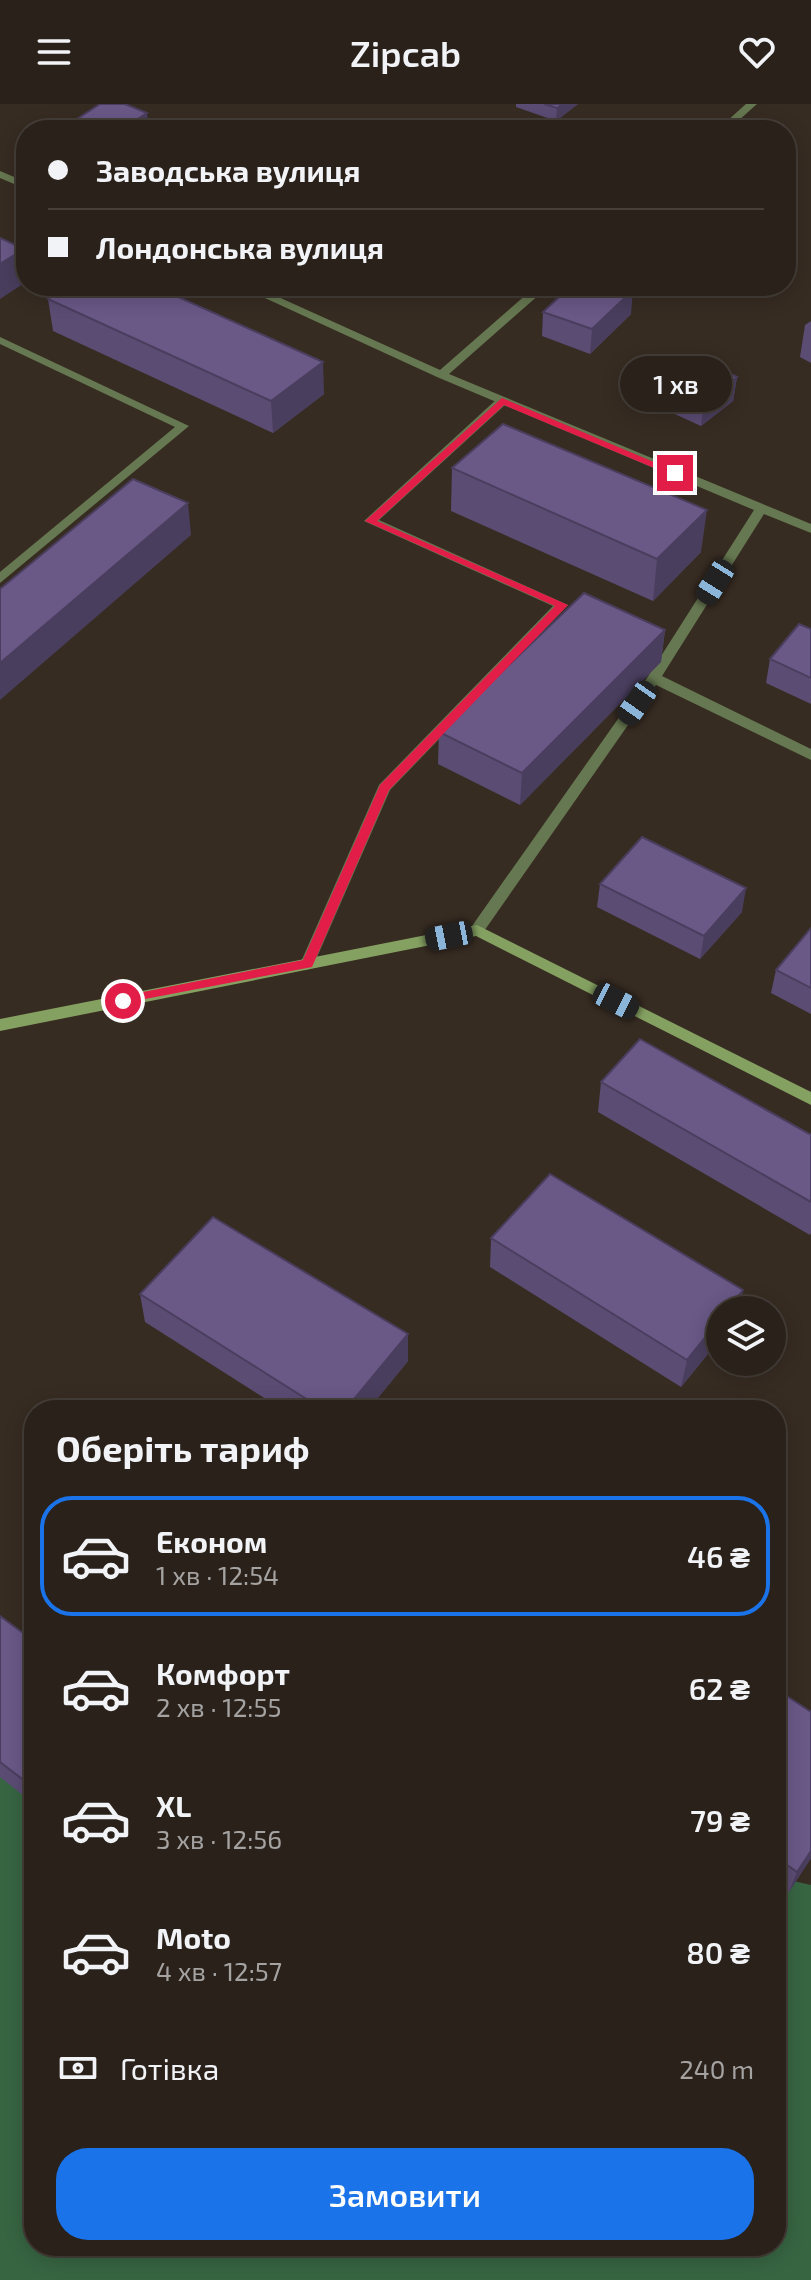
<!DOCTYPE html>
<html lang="uk">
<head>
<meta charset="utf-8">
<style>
  body { margin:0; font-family:"Exo 2",sans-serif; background:#312923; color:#f1f3f6; height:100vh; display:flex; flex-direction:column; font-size:30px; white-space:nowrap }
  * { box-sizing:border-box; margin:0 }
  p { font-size:26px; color:#a5a3a2 }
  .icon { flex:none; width:44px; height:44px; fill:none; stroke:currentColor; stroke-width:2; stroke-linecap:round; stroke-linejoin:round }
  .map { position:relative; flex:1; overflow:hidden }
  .panel { position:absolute; left:24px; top:1296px; width:762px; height:856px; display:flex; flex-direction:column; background:#29211a; border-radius:32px; box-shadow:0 4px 20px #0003,0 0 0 2px #453e39 }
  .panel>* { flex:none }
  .top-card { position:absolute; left:16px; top:16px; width:780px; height:176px; border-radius:32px; box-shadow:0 4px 20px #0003,0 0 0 2px #453e39; display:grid; align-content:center; height:176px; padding:0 32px; background:#29211a }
  .controls { position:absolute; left:706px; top:1192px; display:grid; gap:16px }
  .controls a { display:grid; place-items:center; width:80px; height:80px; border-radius:50%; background:#29211a; box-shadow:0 4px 20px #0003,0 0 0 2px #453e39; font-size:40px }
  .end { position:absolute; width:36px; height:36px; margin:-18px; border:10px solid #e11d48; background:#fff; box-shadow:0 0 0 4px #fff }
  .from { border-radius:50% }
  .bubble { position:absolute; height:56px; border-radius:28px; background:#29211a; box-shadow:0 4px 20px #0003,0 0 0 2px #453e39; font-size:26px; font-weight:600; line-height:56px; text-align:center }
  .car { position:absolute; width:24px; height:48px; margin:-24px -12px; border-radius:10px; box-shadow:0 0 6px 2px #0007; background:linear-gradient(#222 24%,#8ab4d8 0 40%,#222 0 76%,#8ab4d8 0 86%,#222 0) }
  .top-card b { display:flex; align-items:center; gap:28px; height:76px; font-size:30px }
  .top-card b+b { border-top:2px solid #453e39 }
  .top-card i { width:20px; height:20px; background:#f1f3f6 }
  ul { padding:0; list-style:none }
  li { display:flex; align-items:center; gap:24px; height:120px; margin:0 16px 12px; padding:0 16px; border:4px solid transparent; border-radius:32px }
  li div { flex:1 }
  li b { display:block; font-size:30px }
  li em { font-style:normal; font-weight:600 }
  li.current { border-color:#1a73e8 }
  li>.icon { width:72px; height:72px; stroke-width:1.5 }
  h2 { padding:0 32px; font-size:36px; line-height:96px }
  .pay { display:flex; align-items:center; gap:20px; height:88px; padding:0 32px; font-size:30px }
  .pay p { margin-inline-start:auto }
  .primary-button { display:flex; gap:16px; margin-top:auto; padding:16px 32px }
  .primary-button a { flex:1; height:92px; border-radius:32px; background:#1a73e8; color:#fff; font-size:32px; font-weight:600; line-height:92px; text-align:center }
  header { display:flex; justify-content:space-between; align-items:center; height:104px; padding:0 32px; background:#29211a; font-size:36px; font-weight:600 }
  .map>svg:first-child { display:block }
  .forest { fill:#376542 }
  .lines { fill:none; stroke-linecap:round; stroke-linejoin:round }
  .lane { fill:#667851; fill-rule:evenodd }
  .street { fill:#667851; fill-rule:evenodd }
  .secondary { fill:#85a162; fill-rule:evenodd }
  .wall { fill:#5b4c74 }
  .shaded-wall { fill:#4a3e5e }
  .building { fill:#6a5887; stroke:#4a3e5e; stroke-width:2 }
  .route { fill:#e11d48 }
</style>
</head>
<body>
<header><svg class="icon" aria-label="menu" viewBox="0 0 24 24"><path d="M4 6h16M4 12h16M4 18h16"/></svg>Zipcab<svg class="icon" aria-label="heart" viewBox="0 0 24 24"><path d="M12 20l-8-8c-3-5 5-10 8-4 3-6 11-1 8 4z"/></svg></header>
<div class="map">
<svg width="811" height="2176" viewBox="0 0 811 2176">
  <rect width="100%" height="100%" fill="#372c22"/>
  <!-- forest -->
  <path class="forest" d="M 0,1652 L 34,1664 L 34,2142 L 776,2142 L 776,1773 L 811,1781 L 811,2176 L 0,2176 Z"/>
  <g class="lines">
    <!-- lane -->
    <g class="lane">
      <path d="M 0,233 L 189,322 L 0,479 L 0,468 L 175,323 L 0,240 Z"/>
      <path d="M 502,293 L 508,297 L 506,300 L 379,416 L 568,501 L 390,686 L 314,860 L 307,866 L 302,864 L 300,860 L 379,681 L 553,502 L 364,417 L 498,294 Z"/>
    </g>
    <!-- street -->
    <g class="street">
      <path d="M 746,0 L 757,0 L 728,26 L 717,26 Z"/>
      <path d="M 0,67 L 26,78 L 26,85 L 0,74 Z"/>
      <path d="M 239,182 L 254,182 L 440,266 L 536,182 L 549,182 L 449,270 L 811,420 L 811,429 L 764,410 L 662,572 L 811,645 L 811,656 L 656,581 L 482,830 L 472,830 L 470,826 L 472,822 L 649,571 L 754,406 L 437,273 Z"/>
    </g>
    <!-- secondary -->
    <path class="secondary" d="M 477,821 L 811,988 L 811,1001 L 476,832 L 0,927 L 0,915 Z"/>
  </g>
  <!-- wall -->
  <g class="wall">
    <path d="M 516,0 L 578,0 L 556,17 L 516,3 Z"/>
    <path d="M 77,15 L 149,26 L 79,26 Z"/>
    <path d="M 627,182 L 668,182 L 657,193 Z"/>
    <path d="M 48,195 L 324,290 L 273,329 L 53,227 Z"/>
    <path d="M 543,208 L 631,210 L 590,250 L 542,232 Z"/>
    <path d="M 811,217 L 811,259 L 800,253 L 805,221 Z"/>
    <path d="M 737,273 L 733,297 L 701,322 L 655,301 L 658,276 Z"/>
    <path d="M 452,364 L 701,448 L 653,497 L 451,407 Z"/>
    <path d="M 811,525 L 811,600 L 766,579 L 770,555 Z"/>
    <path d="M 665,526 L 661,558 L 520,701 L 438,660 L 439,628 Z"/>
    <path d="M 600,780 L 742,808 L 700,855 L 597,803 Z"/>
    <path d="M 811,824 L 811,910 L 771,889 L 776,866 Z"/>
    <path d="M 601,978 L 811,1031 L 811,1129 L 810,1131 L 598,1008 Z"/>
    <path d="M 491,1134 L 743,1186 L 739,1206 L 720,1206 L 720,1235 L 681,1283 L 490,1163 Z"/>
    <path d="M 140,1190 L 408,1257 L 368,1306 L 283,1306 L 145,1218 Z"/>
    <path d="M 0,1512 L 34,1537 L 34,1700 L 0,1673 Z"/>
    <path d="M 776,1585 L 811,1608 L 811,1754 L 789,1788 L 776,1779 Z"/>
  </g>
  <!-- shaded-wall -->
  <g class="shaded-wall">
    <path d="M 563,0 L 578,0 L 556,17 L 557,4 Z"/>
    <path d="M 147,9 L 149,26 L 121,26 Z"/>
    <path d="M 24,145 L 26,158 L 26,178 L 0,195 L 0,160 Z"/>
    <path d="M 658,182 L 668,182 L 657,193 Z"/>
    <path d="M 633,186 L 631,210 L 590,250 L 592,225 Z"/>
    <path d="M 323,258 L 324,290 L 273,329 L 271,297 Z"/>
    <path d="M 737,273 L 733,297 L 701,322 L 704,298 Z"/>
    <path d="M 188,399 L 191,431 L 0,596 L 0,559 Z"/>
    <path d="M 707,406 L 701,448 L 653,497 L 657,455 Z"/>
    <path d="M 665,526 L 661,558 L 520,701 L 522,669 Z"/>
    <path d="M 746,784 L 742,808 L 700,855 L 704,832 Z"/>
    <path d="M 743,1186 L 739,1206 L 727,1206 Z"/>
    <path d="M 720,1215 L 720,1235 L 681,1283 L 687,1256 Z"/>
    <path d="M 408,1230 L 408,1257 L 368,1306 L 345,1306 Z"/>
    <path d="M 811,1747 L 811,1754 L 789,1788 L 797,1768 Z"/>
  </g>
  <!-- building -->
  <g class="building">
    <path d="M 100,0 L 125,0 L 147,9 L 121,26 L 105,26 L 77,15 Z"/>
    <path d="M 544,0 L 563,0 L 557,4 Z"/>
    <path d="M 0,134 L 24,145 L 0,160 Z"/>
    <path d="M 67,182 L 154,182 L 323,258 L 271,297 L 48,195 Z"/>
    <path d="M 571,182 L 623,182 L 633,186 L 592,225 L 543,208 Z"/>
    <path d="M 691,251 L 737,273 L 704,298 L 658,276 Z"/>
    <path d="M 503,320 L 707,406 L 657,455 L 452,364 Z"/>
    <path d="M 133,375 L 188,399 L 0,559 L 0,485 Z"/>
    <path d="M 584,489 L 665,526 L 522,669 L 439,628 Z"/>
    <path d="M 799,520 L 811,525 L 811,574 L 770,555 Z"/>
    <path d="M 642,733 L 746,784 L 704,832 L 600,780 Z"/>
    <path d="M 811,824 L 811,884 L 776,866 Z"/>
    <path d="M 640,935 L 811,1031 L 811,1098 L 601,978 Z"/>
    <path d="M 550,1070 L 743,1186 L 727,1206 L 720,1206 L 720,1215 L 687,1256 L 491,1134 Z"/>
    <path d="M 213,1113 L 408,1230 L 345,1306 L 324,1306 L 140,1190 Z"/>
    <path d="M 0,1512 L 34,1537 L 34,1684 L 0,1658 Z"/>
    <path d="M 776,1585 L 811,1608 L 811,1747 L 797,1768 L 776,1753 Z"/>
  </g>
  <!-- route -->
  <path class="route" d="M 502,294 L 680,369 L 671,371 L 504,301 L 377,417 L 568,501 L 389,686 L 312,863 L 119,900 L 117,897 L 123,892 L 303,856 L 380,681 L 555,502 L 365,417 Z"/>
</svg>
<div class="controls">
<a><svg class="icon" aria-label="layers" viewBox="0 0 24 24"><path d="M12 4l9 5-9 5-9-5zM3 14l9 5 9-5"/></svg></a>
</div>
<i class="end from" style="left:123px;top:897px"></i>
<i class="end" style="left:675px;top:369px"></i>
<div class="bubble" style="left:620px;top:252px;width:112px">1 хв</div>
<i class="car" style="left:715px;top:478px;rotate:212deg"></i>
<i class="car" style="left:637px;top:599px;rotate:215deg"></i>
<i class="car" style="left:449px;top:832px;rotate:259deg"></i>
<i class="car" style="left:616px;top:897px;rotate:117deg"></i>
<div class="top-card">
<b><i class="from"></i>Заводська вулиця</b>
<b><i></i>Лондонська вулиця</b>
</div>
<section class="panel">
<h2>Оберіть тариф</h2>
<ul>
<li class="current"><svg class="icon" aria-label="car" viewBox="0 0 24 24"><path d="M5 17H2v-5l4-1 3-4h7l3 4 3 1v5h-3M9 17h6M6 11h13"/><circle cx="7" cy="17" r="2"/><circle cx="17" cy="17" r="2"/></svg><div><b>Економ</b><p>1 хв · 12:54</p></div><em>46 ₴</em></li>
<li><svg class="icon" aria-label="car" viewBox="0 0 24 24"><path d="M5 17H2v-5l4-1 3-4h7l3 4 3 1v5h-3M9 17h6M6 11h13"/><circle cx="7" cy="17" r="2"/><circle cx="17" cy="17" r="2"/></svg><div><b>Комфорт</b><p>2 хв · 12:55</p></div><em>62 ₴</em></li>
<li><svg class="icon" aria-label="car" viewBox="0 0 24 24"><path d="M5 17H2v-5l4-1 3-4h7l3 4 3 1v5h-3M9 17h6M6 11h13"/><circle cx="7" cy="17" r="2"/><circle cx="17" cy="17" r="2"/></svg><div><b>XL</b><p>3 хв · 12:56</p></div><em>79 ₴</em></li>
<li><svg class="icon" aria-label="car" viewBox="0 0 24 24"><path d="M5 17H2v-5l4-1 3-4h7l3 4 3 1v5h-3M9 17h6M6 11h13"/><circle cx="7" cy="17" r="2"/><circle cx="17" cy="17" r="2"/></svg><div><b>Moto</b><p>4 хв · 12:57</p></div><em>80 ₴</em></li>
</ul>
<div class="pay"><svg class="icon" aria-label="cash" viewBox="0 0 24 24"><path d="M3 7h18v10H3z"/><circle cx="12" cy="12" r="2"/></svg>Готівка<p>240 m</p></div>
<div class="primary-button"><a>Замовити</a></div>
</section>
</div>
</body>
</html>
